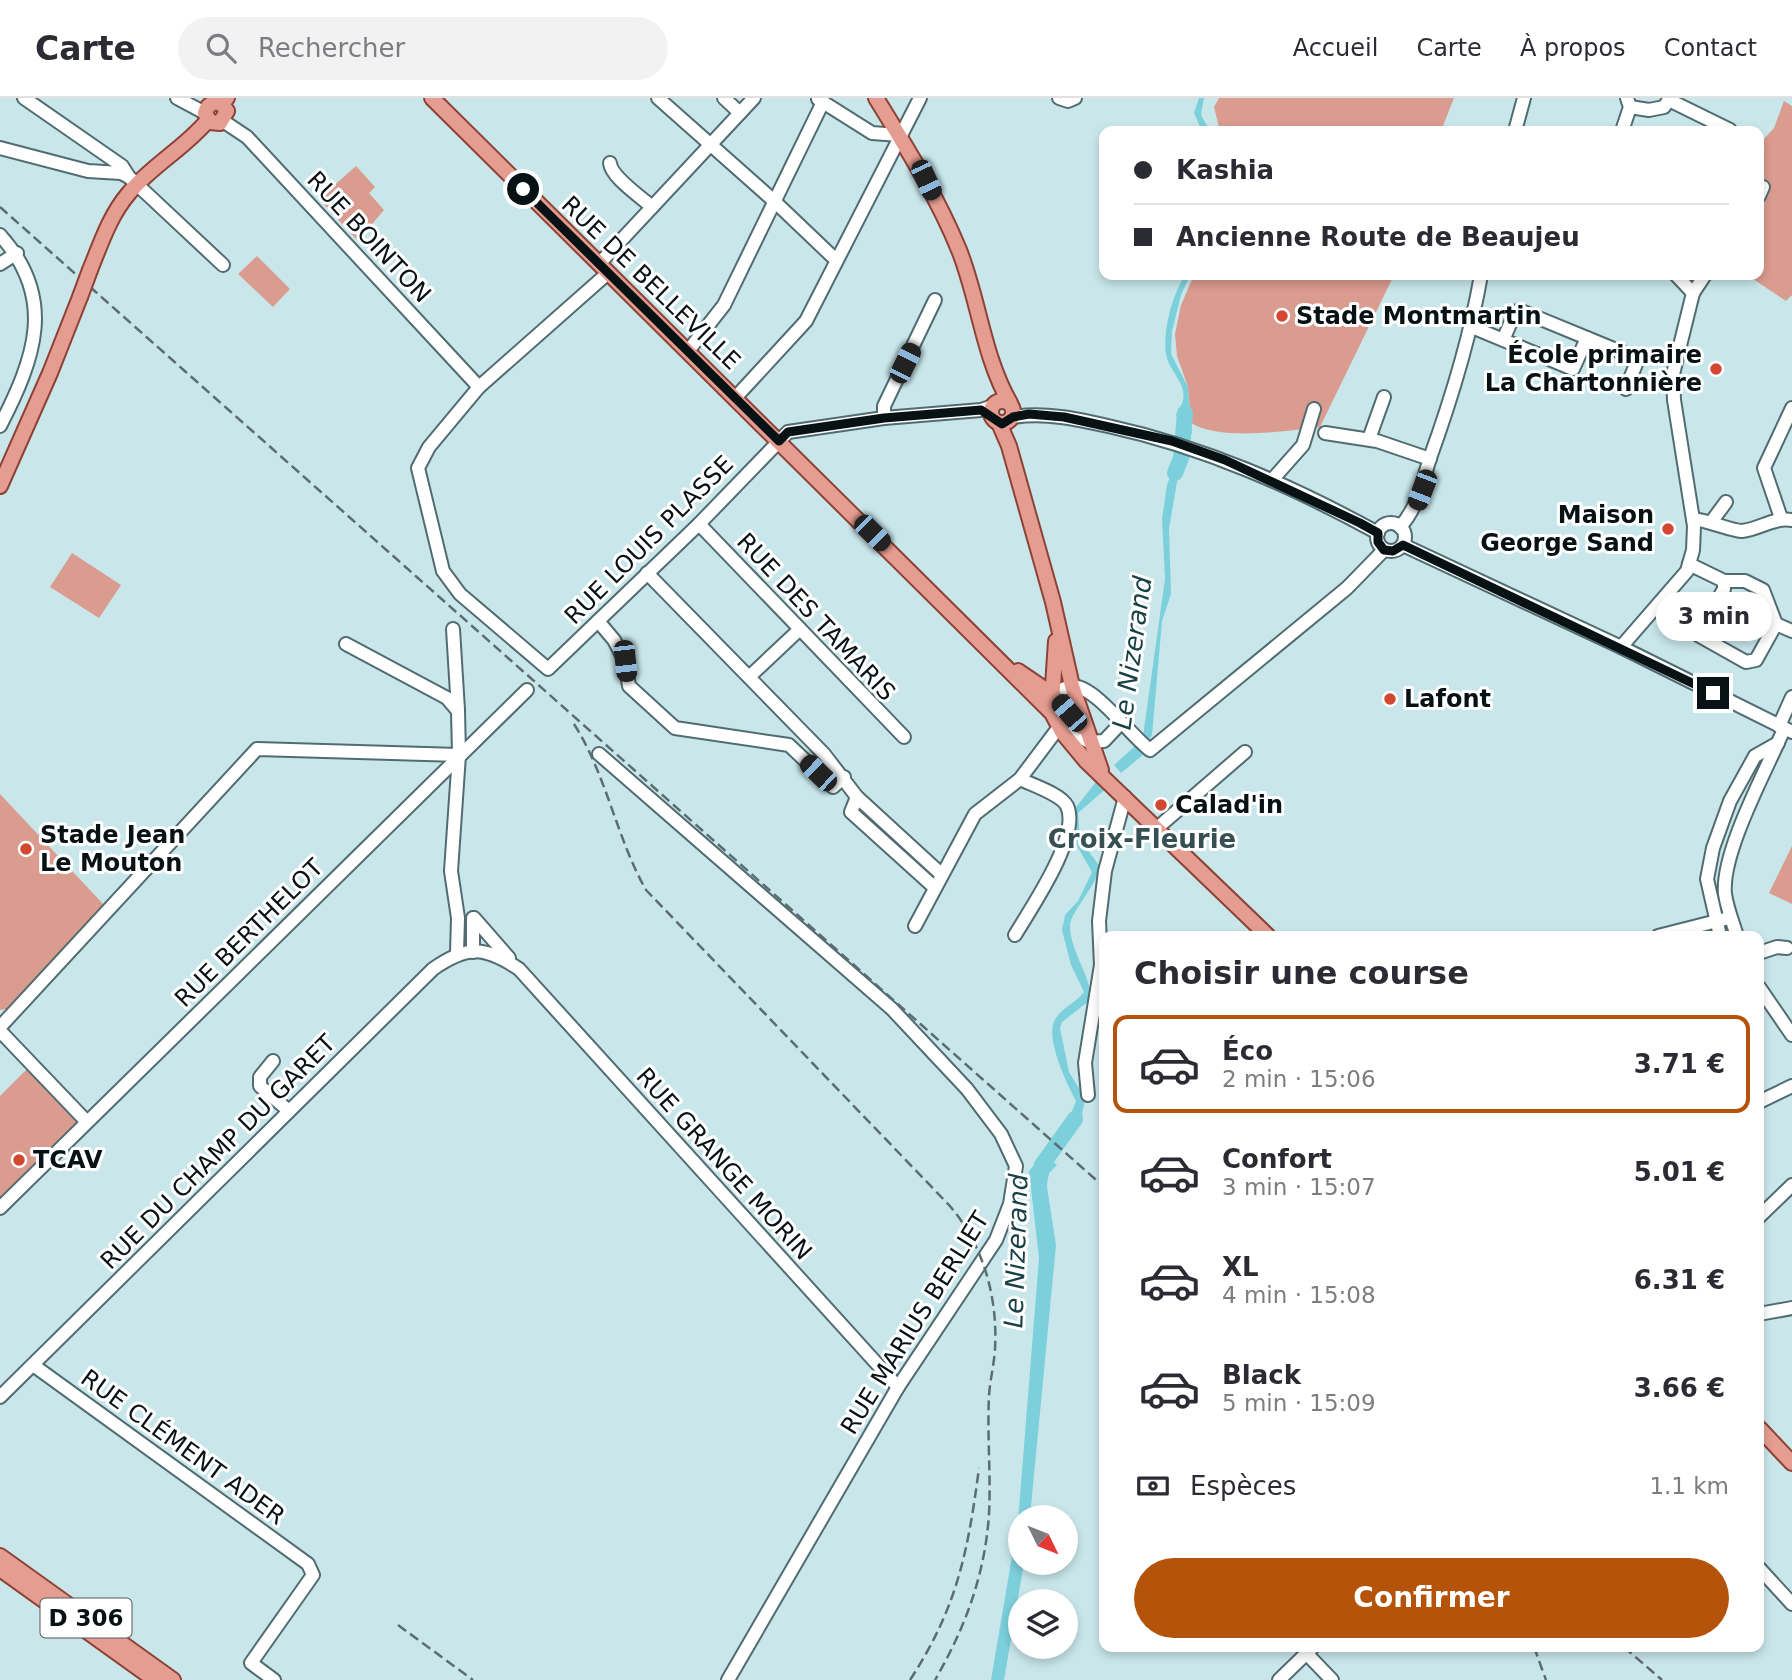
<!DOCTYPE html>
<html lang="fr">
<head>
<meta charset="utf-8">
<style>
  body { margin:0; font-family:"DejaVu Sans",sans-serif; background:#f2f2f3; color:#2b2b33; height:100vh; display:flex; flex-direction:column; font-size:26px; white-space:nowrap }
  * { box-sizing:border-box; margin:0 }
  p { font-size:23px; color:#7c7c81 }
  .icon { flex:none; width:38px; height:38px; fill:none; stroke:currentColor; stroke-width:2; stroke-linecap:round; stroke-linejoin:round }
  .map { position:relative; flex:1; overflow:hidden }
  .sheet { position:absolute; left:1099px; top:833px; width:665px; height:721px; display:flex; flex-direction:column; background:#fff; border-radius:14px; box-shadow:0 4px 10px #0003 }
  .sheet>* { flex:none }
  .hud { position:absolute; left:1099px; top:28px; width:665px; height:154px; border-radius:14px; box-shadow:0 4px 10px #0003; display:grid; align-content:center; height:154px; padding:0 35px; background:#fff }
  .needle { width:46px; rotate:133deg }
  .buttons { position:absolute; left:1008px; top:1407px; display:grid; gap:14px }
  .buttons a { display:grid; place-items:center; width:70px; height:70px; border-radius:50%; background:#fff; box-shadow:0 4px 10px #0003; font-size:35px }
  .end { position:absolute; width:32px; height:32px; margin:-16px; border:9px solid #081214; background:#fff; box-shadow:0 0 0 4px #fff }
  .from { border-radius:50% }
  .bubble { position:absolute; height:49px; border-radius:24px; background:#fff; box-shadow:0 4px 10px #0003; font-size:23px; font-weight:700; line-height:49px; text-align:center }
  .car { position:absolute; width:21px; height:42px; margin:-21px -10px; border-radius:9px; box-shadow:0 0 5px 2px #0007; background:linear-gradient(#222 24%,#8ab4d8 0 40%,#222 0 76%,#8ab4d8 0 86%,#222 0) }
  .hud b { display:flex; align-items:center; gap:24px; height:66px; font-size:26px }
  .hud b+b { border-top:2px solid #e1e1e2 }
  .hud i { width:18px; height:18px; background:#2b2b33 }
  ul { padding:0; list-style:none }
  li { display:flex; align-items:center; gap:21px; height:98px; margin:0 14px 10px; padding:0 21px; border:4px solid transparent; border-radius:14px }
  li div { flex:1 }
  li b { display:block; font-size:26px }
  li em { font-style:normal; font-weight:700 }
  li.active { border-color:#b45309 }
  li>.icon { width:63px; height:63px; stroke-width:1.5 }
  h2 { padding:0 35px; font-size:32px; line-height:84px }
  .pay { display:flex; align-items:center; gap:18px; height:77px; padding:0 35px; font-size:26px }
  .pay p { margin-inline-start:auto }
  .button { display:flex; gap:14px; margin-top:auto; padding:14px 35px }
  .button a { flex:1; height:80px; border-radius:42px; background:#b45309; color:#fff; font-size:28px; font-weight:700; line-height:80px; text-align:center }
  header { display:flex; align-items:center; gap:42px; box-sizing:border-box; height:98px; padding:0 35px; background:#fff; border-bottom:2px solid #e1e1e2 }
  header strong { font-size:33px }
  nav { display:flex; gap:38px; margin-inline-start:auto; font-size:24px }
  .search { width:490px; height:63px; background:#f2f2f3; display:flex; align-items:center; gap:18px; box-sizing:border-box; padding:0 24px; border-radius:38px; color:#7c7c81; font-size:26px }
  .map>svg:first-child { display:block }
  .green { fill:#da9c8f }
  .water { fill:#7cd0db }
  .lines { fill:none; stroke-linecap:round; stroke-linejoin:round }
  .river { stroke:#7cd0db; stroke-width:16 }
  .minor-casing { stroke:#516c70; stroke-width:16 }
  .major-casing { stroke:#8d4235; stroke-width:18 }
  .minor { stroke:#fff; stroke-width:12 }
  .major { stroke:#e69d91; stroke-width:14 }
  .rail { stroke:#5b6d70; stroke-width:2.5; stroke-dasharray:10 5; stroke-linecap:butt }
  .major-bridge-casing { stroke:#8d4235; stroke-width:18; stroke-linecap:butt }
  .major-bridge { stroke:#e69d91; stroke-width:14 }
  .route { stroke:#081214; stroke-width:9 }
  .poi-dot { fill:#d44832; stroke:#fff; stroke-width:2.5 }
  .labels { text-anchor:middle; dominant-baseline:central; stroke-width:6; stroke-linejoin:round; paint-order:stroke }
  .shield { fill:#fff; stroke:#52595a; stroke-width:2 }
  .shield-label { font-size:23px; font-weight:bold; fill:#081214 }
  .street-label { font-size:24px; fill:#081214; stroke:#fff }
  .poi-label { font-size:24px; font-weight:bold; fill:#081214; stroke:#fff; text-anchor:start }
  .water-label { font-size:26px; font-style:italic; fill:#184045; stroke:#fff }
  .neighbourhood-label { font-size:26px; font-weight:bold; fill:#354f53; stroke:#fff }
</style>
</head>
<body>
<header>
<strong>Carte</strong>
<div class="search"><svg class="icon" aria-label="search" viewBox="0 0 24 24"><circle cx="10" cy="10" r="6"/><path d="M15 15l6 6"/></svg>Rechercher</div>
<nav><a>Accueil</a><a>Carte</a><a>À propos</a><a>Contact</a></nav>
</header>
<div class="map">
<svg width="1792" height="1582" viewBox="0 0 1792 1582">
  <rect width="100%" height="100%" fill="#c9e7eb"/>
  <!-- green -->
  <g class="green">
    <path d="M 1219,0 L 1454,0 L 1441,33 L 1220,33 L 1214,9 Z"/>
    <path d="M 1784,3 L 1792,8 L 1792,197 L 1786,203 L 1747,177 L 1759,177 L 1759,46 L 1774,30 Z"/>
    <path d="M 356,68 L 375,89 L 369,95 L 384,112 L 358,143 L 319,101 Z"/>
    <path d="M 257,158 L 290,191 L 273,209 L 238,176 Z"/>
    <path d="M 1194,177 L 1394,177 L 1320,329 C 1286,333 1221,343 1191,325 L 1188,289 L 1177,258 L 1175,236 L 1181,207 Z"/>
    <path d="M 72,455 L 121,487 L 99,520 L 50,489 Z"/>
    <path d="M 0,696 L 104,807 L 7,911 L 0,912 Z"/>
    <path d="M 1792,748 L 1792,806 L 1769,795 Z"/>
    <path d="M 29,969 L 78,1024 L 0,1100 L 0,998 Z"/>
  </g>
  <!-- water -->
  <g class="water">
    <path d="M 1199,0 L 1204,0 L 1201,17 L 1210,33 L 1202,33 L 1194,15 Z"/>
    <path d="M 1185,177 L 1190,177 L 1181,197 L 1172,233 L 1171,256 L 1188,289 L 1192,336 L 1179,332 L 1176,316 C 1178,311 1183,306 1183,302 C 1187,285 1168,272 1166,256 C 1163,231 1172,198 1185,177 Z"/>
    <path d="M 1179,355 L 1186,356 L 1179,372 L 1169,431 L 1171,496 L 1162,523 L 1152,637 L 1148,643 L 1143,638 L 1165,481 L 1162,421 L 1167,387 Z"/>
    <path d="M 1135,648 L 1144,656 L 1121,675 L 1114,667 Z"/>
    <path d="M 1099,680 L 1108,689 L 1078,715 L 1080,741 L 1100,769 C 1096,789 1070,814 1070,828 C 1070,854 1093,880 1090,902 L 1062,924 L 1060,930 L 1069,974 L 1085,1000 L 1082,1018 L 1067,1039 L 1063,1036 L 1076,1003 C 1067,986 1043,937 1056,920 C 1063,909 1077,904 1084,894 L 1071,867 L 1062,832 L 1065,817 L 1078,803 L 1092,774 L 1073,741 L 1073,713 Z"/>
    <path d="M 1047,1051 L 1050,1061 L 1057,1067 L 1048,1076 L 1047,1089 L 1056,1147 L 1030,1419 L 1020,1419 L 1020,1465 L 1024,1465 L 1004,1582 L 991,1582 L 1018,1423 L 1039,1160 L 1029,1073 Z"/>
  </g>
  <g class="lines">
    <!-- river -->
    <g class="river">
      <path d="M 1175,375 L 1181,360 L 1185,315"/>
      <path d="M 1041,1076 L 1042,1067 L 1075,1021"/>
    </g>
    <!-- minor casing -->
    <g class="minor-casing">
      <g id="minor">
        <path d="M 24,0 L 122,68 L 129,79 L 223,167"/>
        <path d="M 177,0 L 205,15"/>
        <path d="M 658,0 L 773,102 L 836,162"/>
        <path d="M 724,0 L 740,15"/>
        <path d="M 1059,0 L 1068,3 L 1075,0"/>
        <path d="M 818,1 L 872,35 L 899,37"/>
        <path d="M 1669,2 L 1730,32"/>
        <path d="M 1630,9 L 1649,12 L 1664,9 L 1670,0"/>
        <path d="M 223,23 L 247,39 L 479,289"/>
        <path d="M 1515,33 L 1524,0"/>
        <path d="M 1622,33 L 1630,9 L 1627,0"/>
        <path d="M 0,50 L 88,73 L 121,75 L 129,79"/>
        <path d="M 610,65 C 611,79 640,98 652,109"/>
        <path d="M 1759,98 L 1763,89"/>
        <path d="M 0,137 C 57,200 35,260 0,328"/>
        <path d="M 0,166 L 17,155"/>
        <path d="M 599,166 L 754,0"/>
        <path d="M 608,175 L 479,289 L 429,349 L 418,370 L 443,473 L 460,496 L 548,571 L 699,426 L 788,334 L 884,320 L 981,312 L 993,308"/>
        <path d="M 1676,177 L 1693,195"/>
        <path d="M 1693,195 L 1705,177"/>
        <path d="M 1472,229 L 1573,271 L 1587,240 L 1519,212 L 1514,217 L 1503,242"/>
        <path d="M 1587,240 L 1638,261 L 1626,291"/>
        <path d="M 688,253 L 724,207 L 823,4"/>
        <path d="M 736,299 L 806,223 L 920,0"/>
        <path d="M 1013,319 C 1045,314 1077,321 1108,328 C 1204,349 1292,388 1378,435"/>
        <path d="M 884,320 L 884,308 L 935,202"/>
        <path d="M 1325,335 L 1377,343 L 1430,361"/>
        <path d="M 1369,341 L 1384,299"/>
        <path d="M 1272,382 L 1303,347 L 1314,311"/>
        <path d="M 1781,420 L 1764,370 L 1792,310"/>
        <path d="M 1693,421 C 1707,422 1732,433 1742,433 C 1760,431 1774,419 1792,422"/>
        <path d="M 1712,423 L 1726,404"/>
        <circle cx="1391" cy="439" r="14"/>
        <path d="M 699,426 L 904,639"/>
        <path d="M 1400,429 C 1418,409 1422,385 1430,360 C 1452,299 1470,241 1481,177"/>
        <path d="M 1403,447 L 1621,549 L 1792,634"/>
        <path d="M 1689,466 L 1724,483 L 1745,483 L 1763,492 L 1776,526 L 1756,562 L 1746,564 L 1698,537 L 1724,491 L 1724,483"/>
        <path d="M 647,475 L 824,656 L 857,699"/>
        <path d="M 598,523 L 614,542 L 625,563 L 629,588 L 675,630 L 789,647 L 833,689 L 844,679"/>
        <path d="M 1776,526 L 1792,533"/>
        <path d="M 453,531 L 458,612"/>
        <path d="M 346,546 L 447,600 L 458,613 L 459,657 L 451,773 L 458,820 L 457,855"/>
        <path d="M 1621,549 L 1687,473 L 1693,452 L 1694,428 L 1674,302 L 1673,276 L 1693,195"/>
        <path d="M 749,579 L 800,531"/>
        <path d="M 1052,596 C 1059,593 1067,588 1073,588 C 1096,589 1130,637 1150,652 L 1347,490 L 1384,452"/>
        <path d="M 1779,628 L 1792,599"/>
        <path d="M 599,656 L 892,911 L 967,991 L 1001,1036 L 1016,1068 L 1010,1106 L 996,1142 L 898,1289 L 728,1582"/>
        <path d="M 1156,731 L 1245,654"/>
        <path d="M 934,789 L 851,714 L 857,699 L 941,776"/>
        <path d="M 473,820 L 473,854"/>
        <path d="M 474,820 L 509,860"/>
        <path d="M 915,828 L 975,716 L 1020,681"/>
        <path d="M 1015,837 C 1031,810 1081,738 1067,708 C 1061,696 1032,687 1020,681 L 1059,629 L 1089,644 L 1104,643 L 1121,625"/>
        <path d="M 1658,838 L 1725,821"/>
        <path d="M 1720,838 L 1707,781 L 1713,750 L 1730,703 L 1755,658 L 1778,645"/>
        <path d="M 1737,838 C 1733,825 1727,810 1725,796 C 1721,754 1767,671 1784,631"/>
        <path d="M 1759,855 L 1777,849 L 1787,850"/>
        <path d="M 1759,889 L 1792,937"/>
        <path d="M 0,929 L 257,651 L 459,657"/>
        <path d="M 0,933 L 87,1024"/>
        <path d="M 273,963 L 260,979 L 260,988 L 289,1013"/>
        <path d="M 1088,997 L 1085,965 L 1101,867 L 1099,823 L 1105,773 L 1125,699"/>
        <path d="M 1759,1004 L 1792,988"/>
        <path d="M 0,1110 L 527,592"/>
        <path d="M 1759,1119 L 1792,1087"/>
        <path d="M 1759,1216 L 1792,1210"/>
        <path d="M 33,1267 L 308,1466 L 313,1477 L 251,1565 L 274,1582"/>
        <path d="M 0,1299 L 433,871 C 468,847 484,848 519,871 L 898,1289"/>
        <path d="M 1759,1470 L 1792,1506"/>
        <path d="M 1306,1555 L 1332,1582"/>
        <path d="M 1279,1582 L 1313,1549"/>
      </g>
    </g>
    <!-- major casing -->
    <g class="major-casing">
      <g id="major">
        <path d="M 432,0 L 1052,615 L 1062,634 L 1086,663 L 1268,838"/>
        <path d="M 876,0 C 906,49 937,98 959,152 C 979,202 983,258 1010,305"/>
        <path d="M 221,5 L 227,13 L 220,25 L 210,24 L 205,15 C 207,7 213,3 221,5 L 227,0"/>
        <path d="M 90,172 C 101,145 110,117 129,95 C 152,67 185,50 208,22"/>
        <circle cx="1002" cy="314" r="11"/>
        <path d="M 999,325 L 1009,348 L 1053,504 L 1072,588 L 1101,672"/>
        <path d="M 0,388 L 50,275 L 80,199"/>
        <path d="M 1018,573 L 1052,596 L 1081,629"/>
        <path d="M 1052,603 L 1056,543"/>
        <path d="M 1759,1330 L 1792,1365"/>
        <path d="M 0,1458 L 173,1582"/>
        <path d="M 0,1471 L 155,1582"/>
      </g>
    </g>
    <!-- minor -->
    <use href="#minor" class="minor"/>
    <!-- major -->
    <use href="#major" class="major"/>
    <!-- rail -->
    <g class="rail">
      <path d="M 0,109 L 1104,1089"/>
      <path d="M 574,626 C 607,678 616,739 646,792 L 949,1107 C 983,1146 998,1199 995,1251 C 994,1267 990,1282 989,1298 C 987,1337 991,1377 989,1416 C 985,1477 965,1530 935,1582"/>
      <path d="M 398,1527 L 473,1582"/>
      <path d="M 1534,1549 L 1546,1582"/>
      <path d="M 1624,1549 L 1662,1582"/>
      <path d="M 910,1582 C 957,1510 968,1454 979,1370"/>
    </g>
    <!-- major-bridge casing -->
    <g class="major-bridge-casing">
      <path id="major-bridge" d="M 80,199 L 90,172"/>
    </g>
    <!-- major-bridge -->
    <use href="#major-bridge" class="major-bridge"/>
  </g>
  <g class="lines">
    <!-- route -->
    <path class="route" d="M 523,91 L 779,343 L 788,334 L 884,320 L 981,312 L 1002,326 L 1013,319 L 1029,316 L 1064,319 L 1172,343 L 1225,362 L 1360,425 L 1378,435 L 1378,444 L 1384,452 L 1393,453 L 1403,447 L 1713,595"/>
  </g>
  <!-- markers -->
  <g class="poi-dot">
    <circle cx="1282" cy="218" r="7"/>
    <circle cx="1716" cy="271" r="7"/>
    <circle cx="1668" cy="431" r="7"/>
    <circle cx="1390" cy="601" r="7"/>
    <circle cx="1161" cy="707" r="7"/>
    <circle cx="26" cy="751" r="7"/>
    <circle cx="19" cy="1062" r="7"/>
  </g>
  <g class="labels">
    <!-- shield labels -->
    <rect class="shield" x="40.5" y="1500.5" width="91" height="39" rx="5"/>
    <g class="shield-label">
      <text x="86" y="1520">D 306</text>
    </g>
    <!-- street labels -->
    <g class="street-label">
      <text transform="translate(369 139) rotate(47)">RUE BOINTON</text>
      <text transform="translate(651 185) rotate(44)">RUE DE BELLEVILLE</text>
      <text transform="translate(649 442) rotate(-45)">RUE LOUIS PLASSE</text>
      <text transform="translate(816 519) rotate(47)">RUE DES TAMARIS</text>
      <text transform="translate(249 835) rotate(-45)">RUE BERTHELOT</text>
      <text transform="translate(218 1054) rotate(-45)">RUE DU CHAMP DU GARET</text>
      <text transform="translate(724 1066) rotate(48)">RUE GRANGE MORIN</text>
      <text transform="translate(915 1225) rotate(-58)">RUE MARIUS BERLIET</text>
      <text transform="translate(183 1349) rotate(36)">RUE CLÉMENT ADER</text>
    </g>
    <!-- poi labels -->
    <g class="poi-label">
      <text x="1296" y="218">Stade Montmartin</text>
      <text x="1702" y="257" text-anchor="end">École primaire<tspan x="1702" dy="28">La Chartonnière</tspan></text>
      <text x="1654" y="417" text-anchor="end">Maison<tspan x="1654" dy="28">George Sand</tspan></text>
      <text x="1404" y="601">Lafont</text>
      <text x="1175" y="707">Calad'in</text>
      <text x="40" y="737">Stade Jean<tspan x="40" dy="28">Le Mouton</tspan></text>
      <text x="33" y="1062">TCAV</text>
    </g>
    <!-- water labels -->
    <g class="water-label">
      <text transform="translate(1132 555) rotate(-82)">Le Nizerand</text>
      <text transform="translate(1016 1153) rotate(-88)">Le Nizerand</text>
    </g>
    <!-- neighbourhood labels -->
    <g class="neighbourhood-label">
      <text x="1142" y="741">Croix-Fleurie</text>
    </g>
  </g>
</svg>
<div class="buttons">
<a><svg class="needle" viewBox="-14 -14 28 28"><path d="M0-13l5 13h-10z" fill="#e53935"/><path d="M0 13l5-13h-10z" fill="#7c7c81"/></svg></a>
<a><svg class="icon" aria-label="layers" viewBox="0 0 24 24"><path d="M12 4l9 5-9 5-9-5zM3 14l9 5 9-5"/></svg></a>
</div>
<i class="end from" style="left:523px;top:91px"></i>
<i class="end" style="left:1713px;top:595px"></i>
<div class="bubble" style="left:1656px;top:494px;width:116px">3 min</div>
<i class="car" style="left:926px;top:82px;rotate:155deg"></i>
<i class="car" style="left:905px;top:265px;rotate:26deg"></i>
<i class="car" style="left:1422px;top:392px;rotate:201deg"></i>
<i class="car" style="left:872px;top:435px;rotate:135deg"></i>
<i class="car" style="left:625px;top:563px;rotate:174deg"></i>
<i class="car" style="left:1069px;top:615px;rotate:319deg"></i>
<i class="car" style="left:818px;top:675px;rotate:314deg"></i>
<div class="hud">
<b><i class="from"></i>Kashia</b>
<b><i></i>Ancienne Route de Beaujeu</b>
</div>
<section class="sheet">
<h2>Choisir une course</h2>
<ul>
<li class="active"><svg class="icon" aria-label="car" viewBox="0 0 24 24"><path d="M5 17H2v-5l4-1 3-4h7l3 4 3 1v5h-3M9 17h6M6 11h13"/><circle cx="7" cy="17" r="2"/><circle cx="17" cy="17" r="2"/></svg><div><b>Éco</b><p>2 min · 15:06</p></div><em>3.71 €</em></li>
<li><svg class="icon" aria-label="car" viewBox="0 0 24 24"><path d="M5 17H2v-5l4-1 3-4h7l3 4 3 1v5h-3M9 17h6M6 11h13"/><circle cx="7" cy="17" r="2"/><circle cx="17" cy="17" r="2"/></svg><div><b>Confort</b><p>3 min · 15:07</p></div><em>5.01 €</em></li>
<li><svg class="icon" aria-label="car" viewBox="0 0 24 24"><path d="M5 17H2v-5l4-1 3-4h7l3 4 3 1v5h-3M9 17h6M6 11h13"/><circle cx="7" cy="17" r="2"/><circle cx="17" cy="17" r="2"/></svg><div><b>XL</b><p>4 min · 15:08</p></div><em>6.31 €</em></li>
<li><svg class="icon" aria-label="car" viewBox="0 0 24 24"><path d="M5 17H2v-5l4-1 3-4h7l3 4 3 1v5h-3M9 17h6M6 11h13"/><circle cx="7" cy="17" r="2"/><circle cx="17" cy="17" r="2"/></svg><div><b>Black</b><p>5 min · 15:09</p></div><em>3.66 €</em></li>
</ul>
<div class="pay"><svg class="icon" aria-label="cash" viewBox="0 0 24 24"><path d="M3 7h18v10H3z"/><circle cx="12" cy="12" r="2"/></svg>Espèces<p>1.1 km</p></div>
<div class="button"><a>Confirmer</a></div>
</section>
</div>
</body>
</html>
